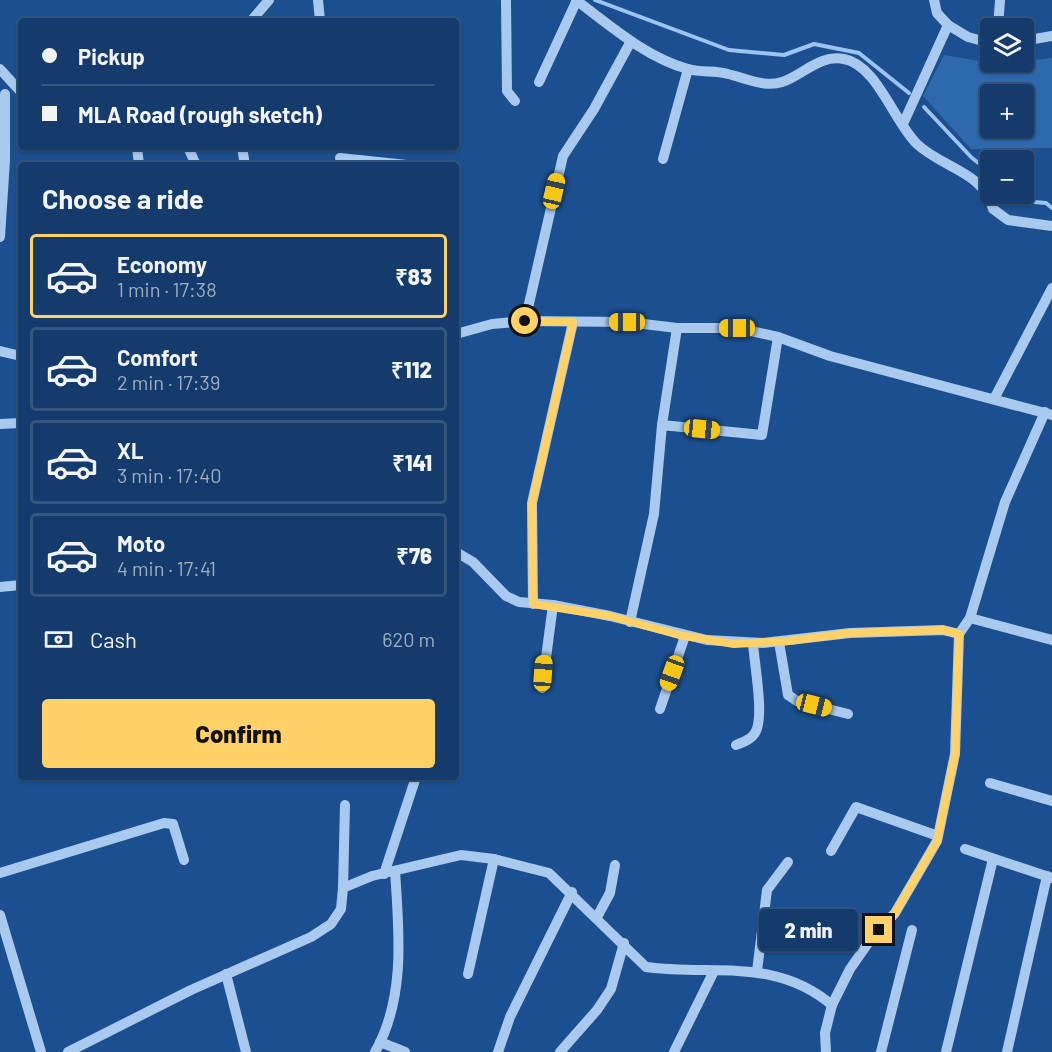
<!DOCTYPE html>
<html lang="en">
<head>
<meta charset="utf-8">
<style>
  body { margin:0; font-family:Barlow,sans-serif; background:#214673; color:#f1f3f6; height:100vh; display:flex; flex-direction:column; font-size:22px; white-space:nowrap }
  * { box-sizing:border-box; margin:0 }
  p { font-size:20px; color:#9dadc1 }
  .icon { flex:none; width:33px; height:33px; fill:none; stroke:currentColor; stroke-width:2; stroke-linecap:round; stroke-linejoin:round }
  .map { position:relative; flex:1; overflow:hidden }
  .drawer { position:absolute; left:18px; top:162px; width:441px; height:618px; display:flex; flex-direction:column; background:#143b6b; border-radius:6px; box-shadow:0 2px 4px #0004,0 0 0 2px #33557e }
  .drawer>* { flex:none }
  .top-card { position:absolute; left:18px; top:18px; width:441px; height:132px; border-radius:6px; box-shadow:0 2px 4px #0004,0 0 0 2px #33557e; display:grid; align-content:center; height:132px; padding:0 24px; background:#143b6b }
  .controls { position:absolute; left:980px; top:18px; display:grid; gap:12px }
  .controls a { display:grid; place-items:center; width:54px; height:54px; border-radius:6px; background:#143b6b; box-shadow:0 2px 4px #0004,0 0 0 2px #33557e; font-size:30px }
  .end { position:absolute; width:27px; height:27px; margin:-14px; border:8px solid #ffd166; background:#111; box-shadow:0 0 0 3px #111 }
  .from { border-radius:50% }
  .bubble { position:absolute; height:42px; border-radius:6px; background:#143b6b; box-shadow:0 2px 4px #0004,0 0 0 2px #33557e; font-size:20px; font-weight:800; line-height:42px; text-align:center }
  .car { position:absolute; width:18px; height:36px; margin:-18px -9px; border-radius:8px; box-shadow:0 0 4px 2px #0007; background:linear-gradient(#f5c518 24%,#345 0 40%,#f5c518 0 76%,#345 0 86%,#f5c518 0) }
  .top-card b { display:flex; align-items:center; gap:21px; height:57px; font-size:22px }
  .top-card b+b { border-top:2px solid #33557e }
  .top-card i { width:15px; height:15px; background:#f1f3f6 }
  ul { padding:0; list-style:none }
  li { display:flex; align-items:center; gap:18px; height:84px; margin:0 12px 9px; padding:0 12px; border:3px solid #33557e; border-radius:6px }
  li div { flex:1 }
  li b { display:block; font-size:22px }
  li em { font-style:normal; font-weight:800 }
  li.active { border-color:#ffd166 }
  li>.icon { width:54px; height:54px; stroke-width:1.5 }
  h2 { padding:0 24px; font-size:27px; line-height:72px }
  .pay { display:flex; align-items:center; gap:15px; height:66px; padding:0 24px; font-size:22px }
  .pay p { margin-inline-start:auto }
  .button { display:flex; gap:12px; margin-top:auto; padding:12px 24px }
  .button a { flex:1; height:69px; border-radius:6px; background:#ffd166; color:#111; font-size:24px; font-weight:800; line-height:69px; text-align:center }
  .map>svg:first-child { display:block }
  .green { fill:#2e69ad; fill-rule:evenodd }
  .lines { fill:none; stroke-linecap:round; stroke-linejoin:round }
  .stream { stroke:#9cc4f0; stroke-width:4 }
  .minor { stroke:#a9c9ee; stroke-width:10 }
  .route { stroke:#ffd166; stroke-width:8 }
</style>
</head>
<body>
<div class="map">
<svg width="1052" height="1052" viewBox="0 0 1052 1052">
  <rect width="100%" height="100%" fill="#1b4f8f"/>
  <!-- green -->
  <path class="green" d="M 944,55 L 997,64 L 1052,58 L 1052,148 L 971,149 L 923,96 ZM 990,94 L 1023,94 L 1023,128 L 990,128 Z"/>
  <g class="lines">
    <!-- stream -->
    <g class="stream">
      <path d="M 595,0 L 729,50 L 784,55 L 814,44 L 859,53 L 909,93"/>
      <path d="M 924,107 L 972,158 L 990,172"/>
      <path d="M 1006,194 L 1010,200 L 1046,203 L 1052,208"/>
    </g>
    <!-- minor -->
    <g class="minor">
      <path d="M 318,0 L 320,21"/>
      <path d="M 506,0 L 507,91 L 515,101"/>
      <path d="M 576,0 C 609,25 647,58 688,69 C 701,73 715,70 728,74 C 745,78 765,88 782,82 C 803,75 820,54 844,59 C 877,65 894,122 917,144 C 942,168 983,171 993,209 L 1008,220 L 1052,226"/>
      <path d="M 934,0 L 937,13 L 948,25"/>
      <path d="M 251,21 L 269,0"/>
      <path d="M 998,28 L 1000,0"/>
      <path d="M 1023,41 L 1052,36"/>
      <path d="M 0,69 L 20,91"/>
      <path d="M 539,82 L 577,0"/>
      <path d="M 903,124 L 948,25 L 968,37 L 990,43"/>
      <path d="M 137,147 L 139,165"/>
      <path d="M 188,147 L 196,165"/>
      <path d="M 242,147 L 245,165"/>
      <path d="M 340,158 L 407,165"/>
      <path d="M 663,159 L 688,69"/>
      <path d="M 0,237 L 5,160 L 5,94"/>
      <path d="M 525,321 L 563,156 L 594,109 L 630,43"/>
      <path d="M 456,334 L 492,324 L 525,321 L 627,322 L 677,328 L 737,328 L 778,337 L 830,356 L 1052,415"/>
      <path d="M 0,351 L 21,356"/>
      <path d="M 994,399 L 1052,288"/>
      <path d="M 0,424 L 21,423"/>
      <path d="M 662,425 L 677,328"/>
      <path d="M 456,552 L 473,562 L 506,596 L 519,602 L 553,605 L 610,616 L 707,640 L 763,643 L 850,633 L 943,630 L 959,634"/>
      <path d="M 0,587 L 21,585"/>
      <path d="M 533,604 L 532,503 L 573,322"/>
      <path d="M 970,618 L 1052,640"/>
      <path d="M 630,622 L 654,514 L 662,425 L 762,435 L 778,337"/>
      <path d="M 779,642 L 788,695 L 797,701 L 848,714"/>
      <path d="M 542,688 L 553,605"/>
      <path d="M 660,709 L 685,636"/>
      <path d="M 736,745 C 743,742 751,740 755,733 C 765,718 754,662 753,643"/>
      <path d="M 990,783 L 1052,801"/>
      <path d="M 965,849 L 1052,878"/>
      <path d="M 831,851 L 856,807 L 938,836"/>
      <path d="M 0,873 L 164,823 L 173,824 L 184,860"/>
      <path d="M 384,874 L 416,777"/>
      <path d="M 343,888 L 345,805"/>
      <path d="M 0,915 L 41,1052"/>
      <path d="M 597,917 L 610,893 L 615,865"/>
      <path d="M 757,971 L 767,890 L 788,862"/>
      <path d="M 226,974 L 246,1052"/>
      <path d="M 468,974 L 494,859"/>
      <path d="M 380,1042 L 405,1052"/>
      <path d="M 68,1052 L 191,990 L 311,937 L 331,924 L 341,909 L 343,888 L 372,876 L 461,855 L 494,859 L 549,873 L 646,967 C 715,976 775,957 832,1005"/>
      <path d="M 375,1052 C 406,998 399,931 395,871"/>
      <path d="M 498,1052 L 510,1017 L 572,892"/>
      <path d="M 560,1052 L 597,1010 L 611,989 L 624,943"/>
      <path d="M 674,1052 L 714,971"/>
      <path d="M 826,1052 L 825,1033 L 832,1005 L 850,969 L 871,939 L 895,913 L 937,841 L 955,754 L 959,634 L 970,618 L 1005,502 L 1045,412"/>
      <path d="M 881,1052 L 912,930"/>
      <path d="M 946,1052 L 993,859"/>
      <path d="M 1007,1052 L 1047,876"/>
    </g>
  </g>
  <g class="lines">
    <!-- route -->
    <path class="route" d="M 525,321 L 573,322 L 532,503 L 533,604 L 610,616 L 679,635 L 734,644 L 788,641 L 850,633 L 943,630 L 959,634 L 955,754 L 937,841 L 895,913 L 879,930"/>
  </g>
</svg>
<div class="controls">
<a><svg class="icon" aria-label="layers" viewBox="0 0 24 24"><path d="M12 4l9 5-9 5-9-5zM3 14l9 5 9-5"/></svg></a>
<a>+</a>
<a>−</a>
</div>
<i class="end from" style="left:525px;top:321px"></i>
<i class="end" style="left:879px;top:930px"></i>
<div class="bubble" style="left:759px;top:909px;width:99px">2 min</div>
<i class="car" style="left:554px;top:191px;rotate:13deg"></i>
<i class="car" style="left:627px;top:322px;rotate:270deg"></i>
<i class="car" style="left:737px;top:328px;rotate:270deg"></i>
<i class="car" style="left:702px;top:429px;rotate:96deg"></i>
<i class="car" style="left:543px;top:673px;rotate:4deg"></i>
<i class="car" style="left:672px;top:673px;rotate:200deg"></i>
<i class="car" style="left:814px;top:705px;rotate:104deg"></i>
<div class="top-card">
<b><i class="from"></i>Pickup</b>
<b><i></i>MLA Road (rough sketch)</b>
</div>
<section class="drawer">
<h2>Choose a ride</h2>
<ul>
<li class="active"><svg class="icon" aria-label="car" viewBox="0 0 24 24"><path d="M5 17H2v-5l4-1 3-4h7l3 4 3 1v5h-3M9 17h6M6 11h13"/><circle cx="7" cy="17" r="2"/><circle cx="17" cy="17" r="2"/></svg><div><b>Economy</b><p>1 min · 17:38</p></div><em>₹83</em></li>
<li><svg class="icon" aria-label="car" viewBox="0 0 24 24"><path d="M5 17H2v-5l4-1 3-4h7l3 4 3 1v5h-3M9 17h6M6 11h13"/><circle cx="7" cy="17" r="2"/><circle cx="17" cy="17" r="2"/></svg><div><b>Comfort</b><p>2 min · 17:39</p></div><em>₹112</em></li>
<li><svg class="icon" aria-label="car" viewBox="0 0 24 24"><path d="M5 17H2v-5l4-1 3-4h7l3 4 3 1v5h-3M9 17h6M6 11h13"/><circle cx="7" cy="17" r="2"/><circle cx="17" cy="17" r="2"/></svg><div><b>XL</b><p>3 min · 17:40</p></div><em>₹141</em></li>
<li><svg class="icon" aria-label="car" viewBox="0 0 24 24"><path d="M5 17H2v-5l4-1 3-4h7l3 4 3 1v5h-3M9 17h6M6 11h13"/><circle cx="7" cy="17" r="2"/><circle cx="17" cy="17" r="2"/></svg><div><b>Moto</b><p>4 min · 17:41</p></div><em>₹76</em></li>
</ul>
<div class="pay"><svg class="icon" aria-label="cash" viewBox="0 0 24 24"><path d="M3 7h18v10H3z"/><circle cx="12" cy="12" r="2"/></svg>Cash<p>620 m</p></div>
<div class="button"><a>Confirm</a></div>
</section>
</div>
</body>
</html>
